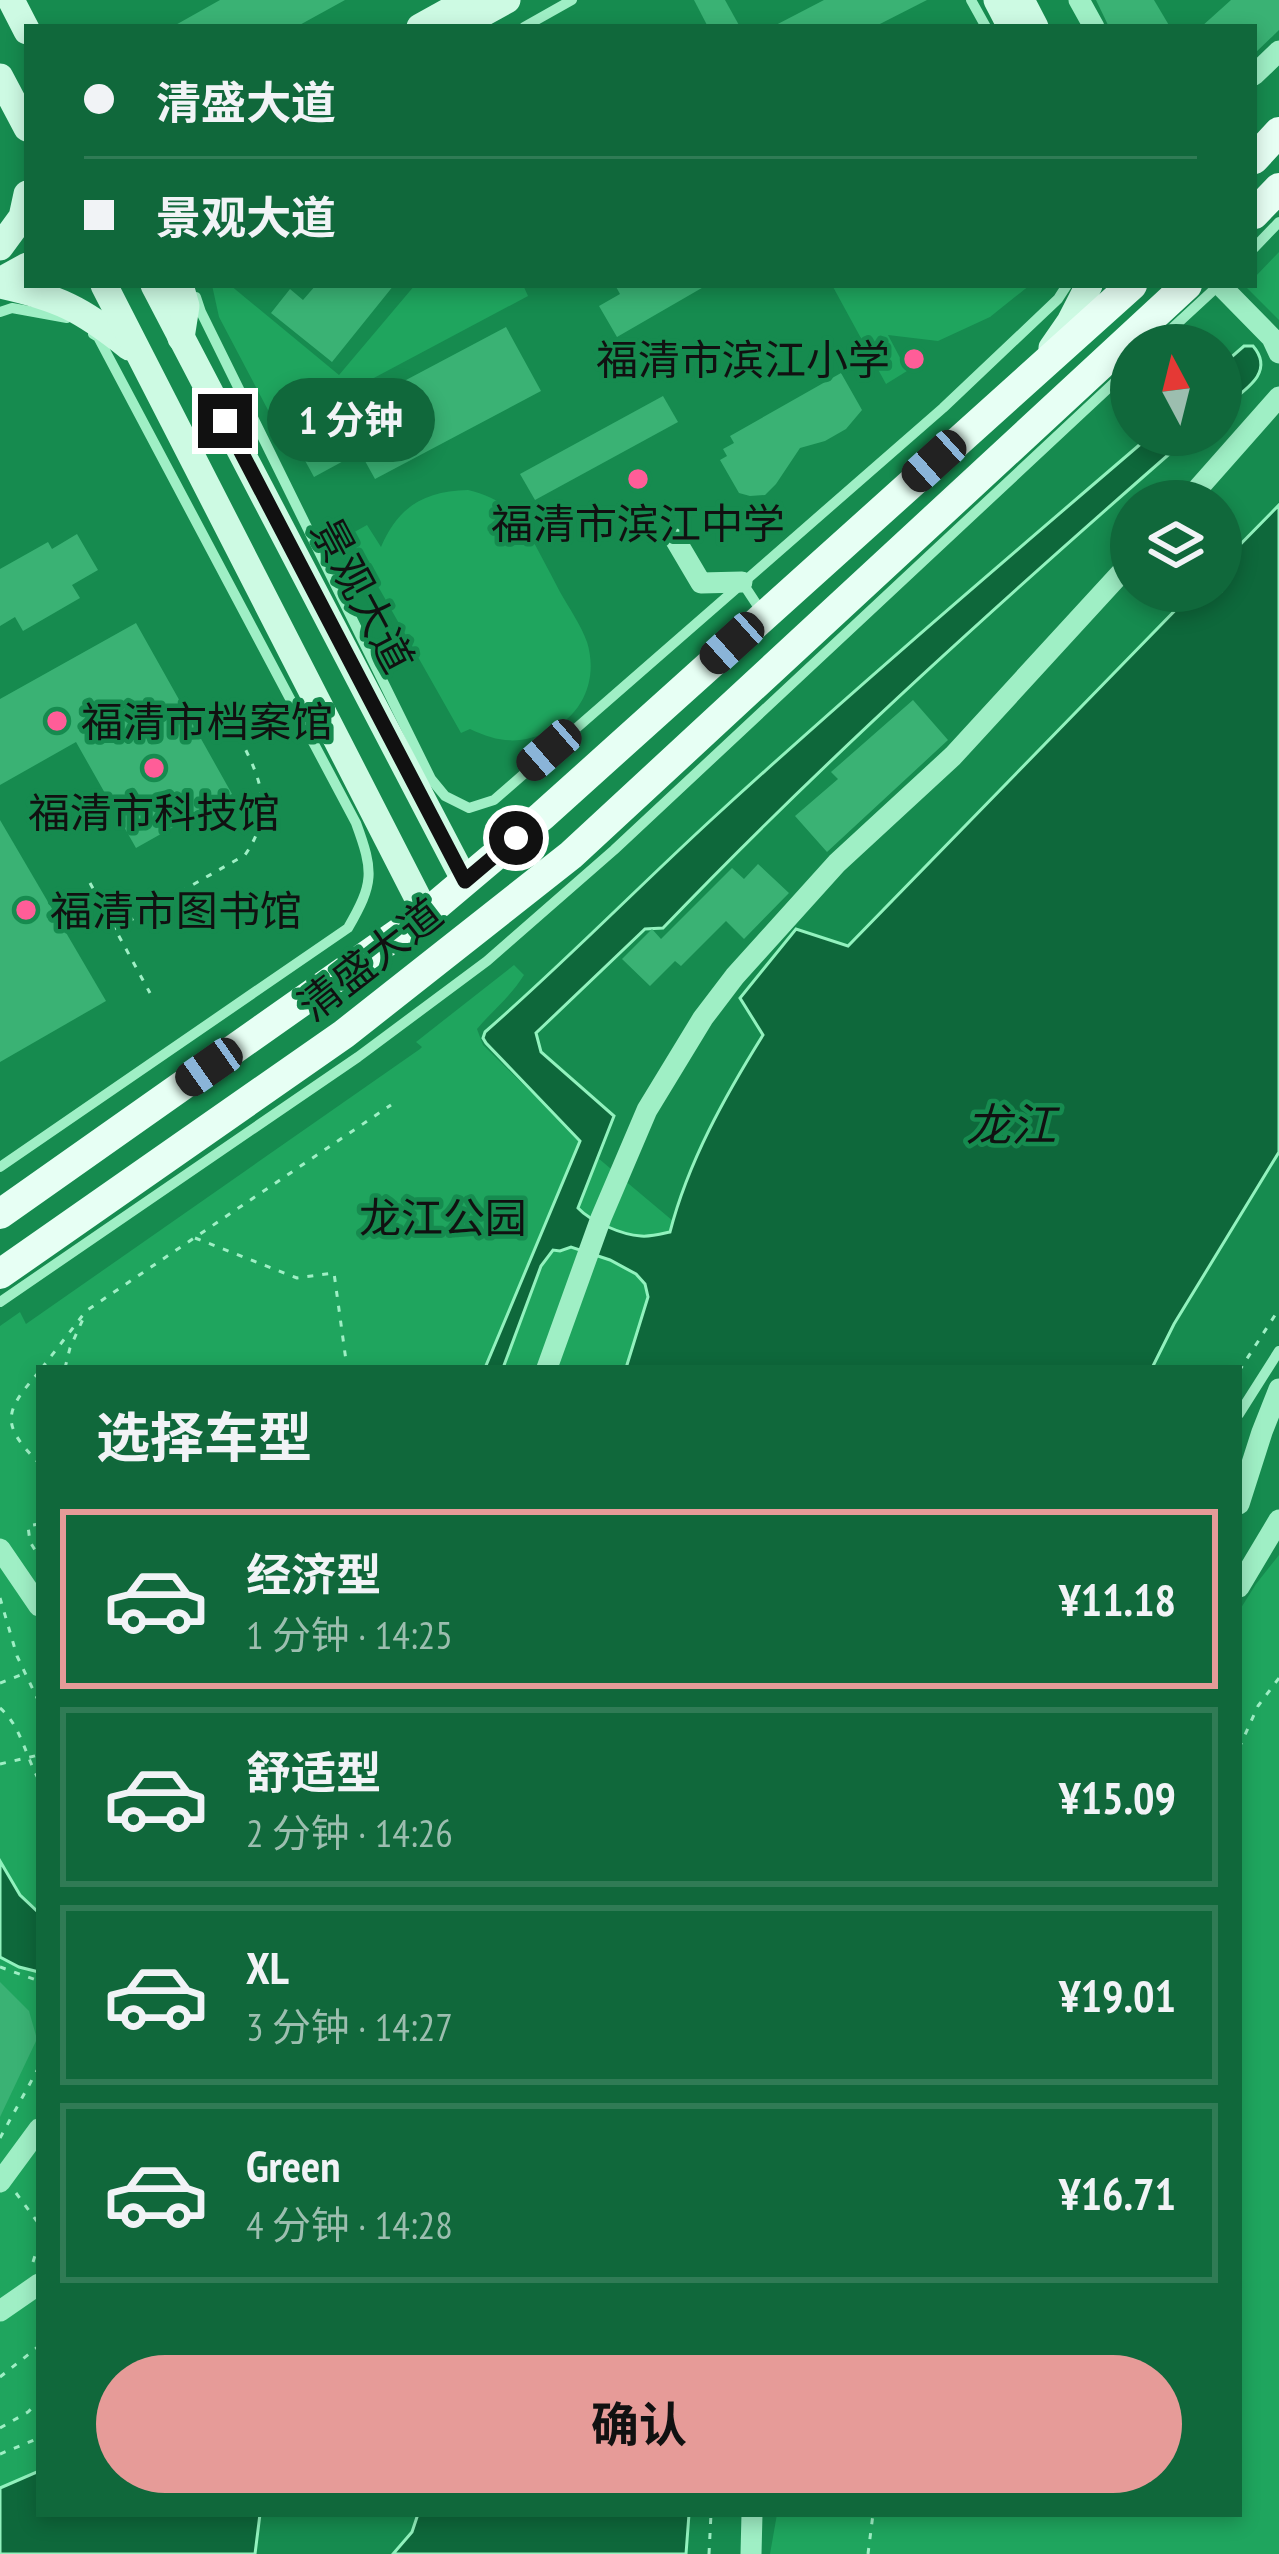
<!DOCTYPE html>
<html lang="zh">
<head>
<meta charset="utf-8">
<style>
  body { margin:0; font-family:"PT Sans Narrow","Noto Sans SC",sans-serif; background:#196e42; color:#f1f3f6; height:100vh; display:flex; flex-direction:column; font-size:45px; white-space:nowrap }
  * { box-sizing:border-box; margin:0 }
  p { font-size:39px; color:#9cbeaf }
  .icon { flex:none; width:66px; height:66px; fill:none; stroke:currentColor; stroke-width:2; stroke-linecap:round; stroke-linejoin:round }
  .map { position:relative; flex:1; overflow:hidden }
  .side { position:absolute; left:36px; top:1365px; width:1206px; height:1152px; display:flex; flex-direction:column; background:#10683b; border-radius:0px; box-shadow:0 6px 18px #0003 }
  .side>* { flex:none }
  .top-card { position:absolute; left:24px; top:24px; width:1233px; height:264px; border-radius:0px; box-shadow:0 6px 18px #0003; display:grid; align-content:center; height:264px; padding:0 60px; background:#10683b }
  .needle { width:78px; rotate:353deg }
  .tools { position:absolute; left:1110px; top:324px; display:grid; gap:24px }
  .tools a { display:grid; place-items:center; width:132px; height:132px; border-radius:50%; background:#10683b; box-shadow:0 6px 18px #0003; font-size:60px }
  .end { position:absolute; width:54px; height:54px; margin:-27px; border:15px solid #111; background:#fff; box-shadow:0 0 0 6px #fff }
  .from { border-radius:50% }
  .bubble { position:absolute; height:84px; border-radius:42px; background:#10683b; box-shadow:0 6px 18px #0003; font-size:39px; font-weight:700; line-height:84px; text-align:center }
  .car { position:absolute; width:36px; height:72px; margin:-36px -18px; border-radius:15px; box-shadow:0 0 9px 3px #0007; background:linear-gradient(#222 24%,#8ab4d8 0 40%,#222 0 76%,#8ab4d8 0 86%,#222 0) }
  .top-card b { display:flex; align-items:center; gap:42px; height:114px; font-size:45px }
  .top-card b+b { border-top:3px solid #307b55 }
  .top-card i { width:30px; height:30px; background:#f1f3f6 }
  ul { padding:0; list-style:none }
  li { display:flex; align-items:center; gap:36px; height:180px; margin:0 24px 18px; padding:0 36px; border:6px solid #307b55; border-radius:0px }
  li div { flex:1 }
  li b { display:block; font-size:45px }
  li em { font-style:normal; font-weight:700 }
  li.active { border-color:#e69b98 }
  li>.icon { width:108px; height:108px; stroke-width:1.5 }
  h2 { padding:0 60px; font-size:54px; line-height:144px }
  .action { display:flex; gap:24px; margin-top:auto; padding:24px 60px }
  .action a { flex:1; height:138px; border-radius:72px; background:#e69b98; color:#111; font-size:48px; font-weight:700; line-height:138px; text-align:center }
  .map>svg:first-child { display:block }
  .green { fill:#1fa55e }
  .water { fill:#0e683b; stroke:#92f2be; stroke-width:3 }
  .building { fill:#3ab274 }
  .lines { fill:none; stroke-linecap:round; stroke-linejoin:round }
  .path { stroke:#9fefc5; stroke-width:3; stroke-dasharray:6 9; stroke-linecap:butt }
  .lane { stroke:#9fefc5; stroke-width:10 }
  .street { stroke:#9fefc5; stroke-width:21 }
  .secondary { stroke:#cdfae3; stroke-width:27 }
  .primary { stroke:#e7fff4; stroke-width:30 }
  .route { stroke:#111; stroke-width:15 }
  .poi-dot { fill:#ff5d98; stroke:#168b4f; stroke-width:4.5 }
  .labels { text-anchor:middle; dominant-baseline:central; stroke-width:9; stroke-linejoin:round; paint-order:stroke }
  .poi-label { font-size:42px; fill:#111; stroke:#168b4f }
  .street-label { font-size:42px; fill:#111; stroke:#168b4f }
  .park-label { font-size:42px; fill:#111; stroke:#168b4f }
  .water-label { font-size:45px; font-style:italic; fill:#111; stroke:#168b4f }
</style>
</head>
<body>
<div class="map">
<svg width="1279" height="2554" viewBox="0 0 1279 2554">
  <rect width="100%" height="100%" fill="#168b4f"/>
  <!-- green -->
  <g class="green">
    <path d="M 1279,252 L 1279,320 L 1246,287 L 1254,285 L 1254,278 Z"/>
    <path d="M 212,285 L 230,285 L 339,375 L 415,285 L 523,285 L 528,296 L 278,429 L 219,317 Z"/>
    <path d="M 832,285 L 1030,285 L 990,317 L 938,341 L 888,335 L 907,371 L 886,384 Z"/>
    <path d="M 468,490 C 488,495 504,503 520,516 C 533,541 547,567 560,592 C 569,608 581,625 587,642 C 598,678 584,713 551,730 C 522,745 499,743 470,729 L 461,733 L 349,535 L 367,525 L 381,547 C 398,507 424,491 468,490 Z"/>
    <path d="M 514,965 L 524,975 C 511,996 493,1010 477,1029 L 483,1045 L 598,1158 L 673,1221 L 626,1368 L 39,1368 L 39,2471 L 0,2488 L 0,1326 L 20,1312 L 26,1324 L 420,1049 L 422,1047 L 416,1042 Z"/>
    <path d="M 1279,1555 L 1279,2554 L 770,2554 L 777,2514 L 1239,2514 L 1239,1611 L 1256,1584 Z"/>
  </g>
  <!-- water -->
  <g class="water">
    <path d="M 1244,346 L 1253,346 C 1277,374 1241,392 1221,409 L 1221,366 Z"/>
    <path d="M 1151,435 L 1191,435 C 1010,593 829,755 663,928 L 645,929 L 536,1033 L 541,1052 L 614,1116 L 578,1208 C 590,1221 622,1235 641,1236 C 650,1237 661,1234 670,1232 C 688,1162 725,1096 763,1035 L 740,998 L 796,929 L 848,946 L 1194,591 L 1221,591 L 1221,564 L 1279,505 L 1279,1152 L 1174,1324 L 1152,1368 L 626,1368 L 648,1297 L 645,1284 L 636,1274 L 610,1260 L 571,1247 L 560,1251 L 553,1250 L 541,1266 L 503,1368 L 485,1368 L 580,1141 L 486,1043 L 483,1038 L 485,1032 C 563,964 635,890 711,820 C 855,688 1003,562 1151,435 Z"/>
    <path d="M 0,1861 L 20,1895 L 39,1913 L 39,1972 L 19,1967 L 0,1957 Z"/>
    <path d="M 39,2471 L 39,2514 L 260,2514 L 255,2554 L 0,2554 L 0,2488 Z"/>
    <path d="M 418,2514 L 689,2514 L 686,2554 L 393,2554 L 412,2532 Z"/>
  </g>
  <!-- building -->
  <g class="building">
    <path d="M 220,0 L 345,0 L 296,27 L 172,27 Z"/>
    <path d="M 694,0 L 725,0 L 740,27 L 708,27 Z"/>
    <path d="M 824,0 L 927,0 L 874,27 L 772,27 Z"/>
    <path d="M 1096,0 L 1154,0 L 1170,27 L 1109,27 Z"/>
    <path d="M 1231,0 L 1279,0 L 1279,30 L 1254,54 L 1254,27 L 1201,27 Z"/>
    <path d="M 316,285 L 394,285 L 332,362 L 271,313 L 290,289 L 303,300 Z"/>
    <path d="M 615,285 L 707,285 L 617,337 L 599,306 L 620,294 Z"/>
    <path d="M 506,327 L 541,391 L 375,479 L 360,452 L 314,477 L 302,455 L 348,430 L 340,415 Z"/>
    <path d="M 841,373 L 862,410 L 846,429 L 825,441 L 800,448 L 776,484 L 765,495 L 750,496 L 739,493 L 720,460 L 727,456 L 723,449 L 734,443 L 730,436 Z"/>
    <path d="M 663,396 L 678,422 L 535,500 L 520,474 Z"/>
    <path d="M 77,534 L 98,570 L 72,585 L 80,598 L 23,631 L 15,617 L 0,626 L 0,569 L 48,542 L 52,549 Z"/>
    <path d="M 136,623 L 232,794 L 136,848 L 76,742 L 0,785 L 0,699 Z"/>
    <path d="M 913,700 L 948,740 L 827,852 L 795,816 L 838,779 L 831,772 Z"/>
    <path d="M 0,820 L 106,1001 L 0,1062 Z"/>
    <path d="M 758,864 L 789,893 L 744,939 L 726,921 L 681,966 L 675,961 L 650,986 L 622,959 L 652,929 L 661,939 L 732,868 L 744,879 Z"/>
    <path d="M 0,1982 L 29,2011 L 37,2039 L 0,2117 Z"/>
  </g>
  <g class="lines">
    <!-- path -->
    <g class="path">
      <path d="M 90,883 L 150,993"/>
      <path d="M 115,929 L 245,855 C 279,806 256,769 231,722"/>
      <path d="M 195,1238 L 297,1278 L 334,1273 L 347,1368"/>
      <path d="M 42,1368 L 86,1311 L 391,1105"/>
      <path d="M 65,1368 L 70,1348 L 83,1319"/>
      <path d="M 1239,1371 L 1279,1309"/>
      <path d="M 39,1372 C 4,1412 0,1424 39,1463"/>
      <path d="M 39,1524 L 28,1526 L 30,1542 L 39,1556"/>
      <path d="M 0,1598 L 17,1656 L 39,1702"/>
      <path d="M 0,1683 L 26,1673"/>
      <path d="M 0,1708 C 21,1726 25,1755 39,1780"/>
      <path d="M 1239,1748 L 1258,1706 L 1279,1678"/>
      <path d="M 0,1764 L 39,1755"/>
      <path d="M 0,1967 L 39,1981"/>
      <path d="M 0,2138 L 39,2067"/>
      <path d="M 16,2193 L 39,2224"/>
      <path d="M 33,2262 L 39,2243"/>
      <path d="M 0,2377 L 39,2346"/>
      <path d="M 0,2428 L 28,2412 L 39,2401"/>
      <path d="M 0,2454 L 39,2438"/>
      <path d="M 709,2554 L 711,2514"/>
      <path d="M 868,2554 L 873,2514"/>
    </g>
    <!-- lane -->
    <g class="lane">
      <path d="M 971,0 L 986,27"/>
      <path d="M 524,27 L 572,0"/>
      <path d="M 1254,248 L 1279,222"/>
      <path d="M 196,297 L 201,312 L 431,779 L 445,796 L 469,808 L 494,800 L 943,408 L 1058,299 L 1067,285"/>
      <path d="M 0,312 L 12,308 L 67,318"/>
      <path d="M 1154,345 L 1219,285"/>
      <path d="M 742,582 L 763,614"/>
      <path d="M 0,1167 L 348,928 C 374,883 374,872 356,823 L 98,337 L 93,334"/>
      <path d="M 0,1302 L 358,1057 L 487,961 L 614,850 L 1131,367"/>
      <path d="M 1239,1414 L 1279,1351"/>
    </g>
    <!-- street -->
    <g class="street">
      <path d="M 1079,0 L 1094,27"/>
      <path d="M 1254,75 L 1279,51"/>
      <path d="M 1220,285 L 1272,338 L 1279,353"/>
      <path d="M 1187,501 L 1279,397"/>
      <path d="M 675,539 L 701,583 L 742,582"/>
      <path d="M 547,1368 L 601,1218 L 647,1110 L 703,1018 L 735,976 L 837,863 L 953,756 L 1131,562"/>
      <path d="M 1239,1504 L 1262,1432 L 1279,1389"/>
      <path d="M 0,1549 L 39,1606"/>
      <path d="M 1239,1587 L 1279,1520"/>
      <path d="M 0,2182 L 39,2129"/>
      <path d="M 0,2311 L 39,2284"/>
      <path d="M 751,2554 L 752,2514"/>
    </g>
    <!-- secondary -->
    <g class="secondary">
      <path d="M 11,0 L 27,31"/>
      <path d="M 997,0 L 1011,27"/>
      <path d="M 1021,0 L 1035,27"/>
      <path d="M 420,27 L 469,0"/>
      <path d="M 458,27 L 507,0"/>
      <path d="M 0,77 L 27,128"/>
      <path d="M 0,247 L 22,217 L 27,194"/>
      <path d="M 0,281 L 27,266"/>
      <path d="M 0,285 C 59,298 82,309 129,347"/>
      <path d="M 104,285 L 426,914"/>
      <path d="M 154,285 L 465,881"/>
      <path d="M 180,285 L 186,306 L 181,338"/>
      <path d="M 1052,348 L 1070,322 L 1089,285"/>
    </g>
    <!-- primary -->
    <g class="primary">
      <path d="M 1254,159 L 1279,132"/>
      <path d="M 1254,214 L 1279,188"/>
      <path d="M 0,1214 L 426,914 L 542,816 L 1132,285"/>
      <path d="M 0,1274 L 344,1034 L 571,855 L 1187,285"/>
    </g>
  </g>
  <g class="lines">
    <!-- route -->
    <path class="route" d="M 225,421 L 465,881 L 516,838"/>
  </g>
  <!-- markers -->
  <g class="poi-dot">
    <circle cx="914" cy="359" r="12"/>
    <circle cx="638" cy="479" r="12"/>
    <circle cx="57" cy="721" r="12"/>
    <circle cx="154" cy="768" r="12"/>
    <circle cx="26" cy="910" r="12"/>
  </g>
  <g class="labels">
    <!-- poi labels -->
    <g class="poi-label">
      <text x="890" y="359" text-anchor="end">福清市滨江小学</text>
      <text x="638" y="523">福清市滨江中学</text>
      <text x="81" y="721" text-anchor="start">福清市档案馆</text>
      <text x="154" y="812">福清市科技馆</text>
      <text x="50" y="910" text-anchor="start">福清市图书馆</text>
    </g>
    <!-- street labels -->
    <g class="street-label">
      <text transform="translate(363 595) rotate(62)">景观大道</text>
      <text transform="translate(370 959) rotate(-38)">清盛大道</text>
    </g>
    <!-- park labels -->
    <g class="park-label">
      <text x="443" y="1217">龙江公园</text>
    </g>
    <!-- water labels -->
    <g class="water-label">
      <text x="1011" y="1124">龙江</text>
    </g>
  </g>
</svg>
<div class="tools">
<a><svg class="needle" viewBox="-14 -14 28 28"><path d="M0-13l5 13h-10z" fill="#e53935"/><path d="M0 13l5-13h-10z" fill="#9cbeaf"/></svg></a>
<a><svg class="icon" aria-label="layers" viewBox="0 0 24 24"><path d="M12 4l9 5-9 5-9-5zM3 14l9 5 9-5"/></svg></a>
</div>
<i class="end from" style="left:516px;top:838px"></i>
<i class="end" style="left:225px;top:421px"></i>
<div class="bubble" style="left:267px;top:378px;width:168px">1 分钟</div>
<i class="car" style="left:934px;top:461px;rotate:228deg"></i>
<i class="car" style="left:732px;top:643px;rotate:228deg"></i>
<i class="car" style="left:549px;top:750px;rotate:229deg"></i>
<i class="car" style="left:209px;top:1067px;rotate:235deg"></i>
<div class="top-card">
<b><i class="from"></i>清盛大道</b>
<b><i></i>景观大道</b>
</div>
<section class="side">
<h2>选择车型</h2>
<ul>
<li class="active"><svg class="icon" aria-label="car" viewBox="0 0 24 24"><path d="M5 17H2v-5l4-1 3-4h7l3 4 3 1v5h-3M9 17h6M6 11h13"/><circle cx="7" cy="17" r="2"/><circle cx="17" cy="17" r="2"/></svg><div><b>经济型</b><p>1 分钟 · 14:25</p></div><em>¥11.18</em></li>
<li><svg class="icon" aria-label="car" viewBox="0 0 24 24"><path d="M5 17H2v-5l4-1 3-4h7l3 4 3 1v5h-3M9 17h6M6 11h13"/><circle cx="7" cy="17" r="2"/><circle cx="17" cy="17" r="2"/></svg><div><b>舒适型</b><p>2 分钟 · 14:26</p></div><em>¥15.09</em></li>
<li><svg class="icon" aria-label="car" viewBox="0 0 24 24"><path d="M5 17H2v-5l4-1 3-4h7l3 4 3 1v5h-3M9 17h6M6 11h13"/><circle cx="7" cy="17" r="2"/><circle cx="17" cy="17" r="2"/></svg><div><b>XL</b><p>3 分钟 · 14:27</p></div><em>¥19.01</em></li>
<li><svg class="icon" aria-label="car" viewBox="0 0 24 24"><path d="M5 17H2v-5l4-1 3-4h7l3 4 3 1v5h-3M9 17h6M6 11h13"/><circle cx="7" cy="17" r="2"/><circle cx="17" cy="17" r="2"/></svg><div><b>Green</b><p>4 分钟 · 14:28</p></div><em>¥16.71</em></li>
</ul>
<div class="action"><a>确认</a></div>
</section>
</div>
</body>
</html>
